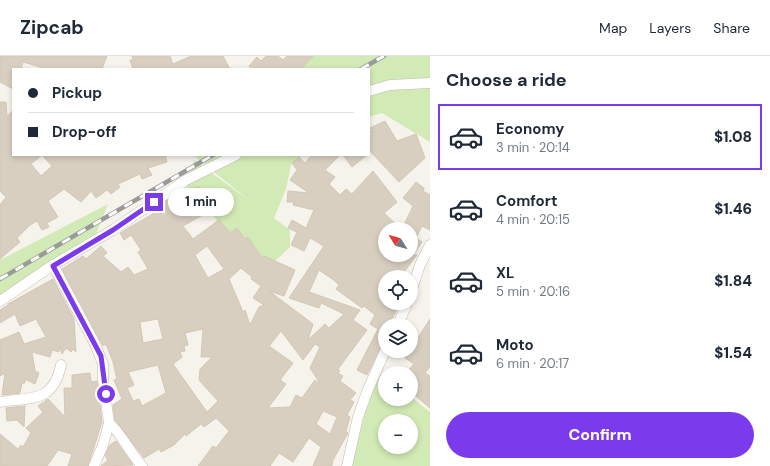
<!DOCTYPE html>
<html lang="en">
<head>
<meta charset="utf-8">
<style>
  body { margin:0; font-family:"DM Sans",sans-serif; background:#f6f6f7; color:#1f2937; height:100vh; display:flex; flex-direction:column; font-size:15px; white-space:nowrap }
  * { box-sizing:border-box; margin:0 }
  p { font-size:13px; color:#747a83 }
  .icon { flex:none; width:22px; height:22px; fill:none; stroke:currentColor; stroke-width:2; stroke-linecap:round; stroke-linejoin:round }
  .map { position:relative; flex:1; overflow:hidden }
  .drawer { display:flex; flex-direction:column; background:#fff; width:340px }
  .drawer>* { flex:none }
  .guide { position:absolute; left:12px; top:12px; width:358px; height:88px; border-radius:0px; box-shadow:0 2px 6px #0003; display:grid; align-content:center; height:88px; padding:0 16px; background:#fff }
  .needle { width:26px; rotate:307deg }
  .controls { position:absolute; left:378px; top:166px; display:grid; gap:8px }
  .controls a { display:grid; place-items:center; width:40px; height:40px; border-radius:50%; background:#fff; box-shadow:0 2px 6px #0003; font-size:20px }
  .end { position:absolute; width:18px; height:18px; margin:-9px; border:5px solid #7c3aed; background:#fff; box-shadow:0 0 0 2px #fff }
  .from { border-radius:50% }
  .bubble { position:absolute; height:28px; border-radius:14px; background:#fff; box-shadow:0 2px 6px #0003; font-size:13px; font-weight:800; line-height:28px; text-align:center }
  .guide b { display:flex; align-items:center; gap:14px; height:38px; font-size:15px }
  .guide b+b { border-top:1px solid #e0e1e3 }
  .guide i { width:10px; height:10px; background:#1f2937 }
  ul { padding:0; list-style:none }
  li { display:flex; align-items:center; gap:12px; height:66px; margin:0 8px 6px; padding:0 8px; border:2px solid transparent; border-radius:0px }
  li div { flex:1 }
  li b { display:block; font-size:15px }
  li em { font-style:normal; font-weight:800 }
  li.selected { border-color:#7c3aed }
  li>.icon { width:36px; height:36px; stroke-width:1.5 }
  h2 { padding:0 16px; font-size:18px; line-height:48px }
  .button { display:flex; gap:8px; margin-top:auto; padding:8px 16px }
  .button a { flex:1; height:46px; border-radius:24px; background:#7c3aed; color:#fff; font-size:16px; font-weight:800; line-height:46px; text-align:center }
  header { display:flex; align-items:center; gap:24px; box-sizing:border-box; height:56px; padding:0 20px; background:#fff; border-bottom:1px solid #e0e1e3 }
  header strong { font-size:19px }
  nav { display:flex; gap:22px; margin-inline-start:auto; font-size:14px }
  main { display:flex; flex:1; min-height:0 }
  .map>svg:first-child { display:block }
  .green { fill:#d2eab5; fill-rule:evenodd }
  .building { fill:#d8cfc1; stroke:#d3c7b4; fill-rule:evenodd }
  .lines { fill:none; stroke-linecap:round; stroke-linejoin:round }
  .minor-casing { stroke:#c2bbae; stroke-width:11 }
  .minor { stroke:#fff; stroke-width:10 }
  .rail-casing { stroke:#9a9a9a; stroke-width:4.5 }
  .rail { stroke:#fff; stroke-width:3; stroke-dasharray:9; stroke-linecap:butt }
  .route { stroke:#7c3aed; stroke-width:5 }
</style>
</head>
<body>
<header>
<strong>Zipcab</strong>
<nav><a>Map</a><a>Layers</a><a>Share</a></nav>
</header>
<main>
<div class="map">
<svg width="430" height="410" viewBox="0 0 430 410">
  <rect width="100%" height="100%" fill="#f6f3ec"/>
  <!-- green -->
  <g class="green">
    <path d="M 310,0 L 430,0 L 430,86 L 382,57 L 369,61 L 369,13 L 299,13 Z"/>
    <path d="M 193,99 L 302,99 L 291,109 L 286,133 L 274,162 L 290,174 L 290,191 L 273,207 L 241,191 L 186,130 L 194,104 L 250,145 Z"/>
    <path d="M 108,148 L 91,191 L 0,248 L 0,204 Z"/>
    <path d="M 379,318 L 385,322 L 385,343 L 411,343 L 411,341 L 430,356 L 430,410 L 352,410 L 367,348 ZM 385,365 L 411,365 L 411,391 L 385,391 Z"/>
  </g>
  <!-- building -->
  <g class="building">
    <path d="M 0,0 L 107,0 L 102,13 L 40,13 L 40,11 L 23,6 L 21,13 L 13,13 L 13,33 L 0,26 Z"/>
    <path d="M 132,0 L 170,0 L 173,8 L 191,0 L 223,0 L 230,13 L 133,13 L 130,4 L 133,4 Z"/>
    <path d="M 266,0 L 278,0 L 283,4 L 287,0 L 313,0 L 301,13 L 253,13 L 249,10 L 257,1 L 261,5 Z"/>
    <path d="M 0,46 L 6,46 L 7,61 L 13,54 L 13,99 L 42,99 L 31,108 L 41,120 L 52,110 L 42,99 L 165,99 L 167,106 L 148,112 L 152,119 L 142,123 L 140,118 L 118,128 L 120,131 L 111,138 L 107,134 L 96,142 L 91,135 L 81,146 L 64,133 L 48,145 L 58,161 L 47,167 L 49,171 L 42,174 L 37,165 L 30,169 L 17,182 L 20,186 L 0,203 L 0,149 L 6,141 L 0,135 Z"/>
    <path d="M 385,65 L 397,85 L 416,78 L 425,102 L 399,126 L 369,94 L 369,76 L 372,75 L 370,72 Z"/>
    <path d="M 312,99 L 340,99 L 325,114 L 335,121 L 329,128 L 340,139 L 346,133 L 352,138 L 373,115 L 397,146 L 384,157 L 401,173 L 385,173 L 385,199 L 411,199 L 411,173 L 402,173 L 413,150 L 403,142 L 416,126 L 424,132 L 423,135 L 430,139 L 430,174 L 422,170 L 416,182 L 422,186 L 413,199 L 417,199 L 400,221 L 385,221 L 385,247 L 400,247 L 389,269 L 385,269 L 385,283 L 367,319 L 357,314 L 378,273 L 370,268 L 375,259 L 364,250 L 362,252 L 336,233 L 339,229 L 335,225 L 319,214 L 309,236 L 360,254 L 353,264 L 367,274 L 338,313 L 340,315 L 338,317 L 343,320 L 340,325 L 356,337 L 350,344 L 354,346 L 347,359 L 350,361 L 346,375 L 348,377 L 333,404 L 332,410 L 313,410 L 321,391 L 309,382 L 293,406 L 279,397 L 270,410 L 198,410 L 213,390 L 216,392 L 229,375 L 216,362 L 204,371 L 201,368 L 186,380 L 185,378 L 174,389 L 161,396 L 159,393 L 144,402 L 115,364 L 113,349 L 122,343 L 114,324 L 117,323 L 113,306 L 106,288 L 103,290 L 62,213 L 83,200 L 86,203 L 101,190 L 107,197 L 103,200 L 121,216 L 128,211 L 134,219 L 148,213 L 138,196 L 141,194 L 131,179 L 124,184 L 120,177 L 163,152 L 162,148 L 177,138 L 199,131 L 208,156 L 183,170 L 193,183 L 219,164 L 230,177 L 237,172 L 245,183 L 248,181 L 262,202 L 264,200 L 295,214 L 284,240 L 269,235 L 313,268 L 308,284 L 325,268 L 329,272 L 344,258 L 321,247 L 319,252 L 289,242 L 324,190 L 310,182 L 304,195 L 291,189 L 297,176 L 288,172 L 292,164 L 306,172 L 314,154 L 293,149 L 294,146 L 287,146 L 288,135 L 309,137 L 290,124 L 297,114 L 292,107 L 299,101 L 305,107 ZM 207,190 L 224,213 L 208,222 L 195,199 ZM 241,212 L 252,221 L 251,223 L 261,230 L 253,242 L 264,249 L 259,251 L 250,269 L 245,254 L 243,256 L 229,223 ZM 158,263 L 163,283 L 143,287 L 140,266 ZM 203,273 L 201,301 L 212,301 L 200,313 L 199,324 L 218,345 L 207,356 L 173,308 L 182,301 L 180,296 L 185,295 L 184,290 L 188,289 L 185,277 ZM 281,275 L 303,304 L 315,288 L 320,291 L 310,312 L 321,329 L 315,324 L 302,342 L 296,339 L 290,351 L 268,352 L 286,328 L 280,324 L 293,307 L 269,290 ZM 158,309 L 166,337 L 142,350 L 139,343 L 133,345 L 127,332 L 134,329 L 128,316 ZM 323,355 L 337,361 L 330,378 L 316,368 Z"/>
    <path d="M 343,99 L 367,99 L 352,111 Z"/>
    <path d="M 53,223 L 74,263 L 76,296 L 73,293 L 71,296 L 66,292 L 62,298 L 60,290 L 59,296 L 52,294 L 50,301 L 32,296 L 35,315 L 39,317 L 35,328 L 25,323 L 25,327 L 22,327 L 20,337 L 2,339 L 5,317 L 0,320 L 0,284 L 19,276 L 24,288 L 46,281 L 36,263 L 20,270 L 15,258 L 0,267 L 0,254 L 8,249 L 8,248 Z"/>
    <path d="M 430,263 L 430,311 L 425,317 L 430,320 L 430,352 L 411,336 L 411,317 L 406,317 L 414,308 L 405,302 Z"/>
    <path d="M 90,317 L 91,326 L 97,325 L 102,366 L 88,410 L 68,410 L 72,398 L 58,394 L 47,410 L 0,410 L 0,378 L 18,393 L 21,389 L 23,391 L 31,377 L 26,372 L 43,356 L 38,350 L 48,343 L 65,361 L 64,332 L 72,332 L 72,319 Z"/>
    <path d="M 25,350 L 24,371 L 17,364 L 7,365 L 6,352 Z"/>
    <path d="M 116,385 L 133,409 L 101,410 L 108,404 L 105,400 L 110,389 Z"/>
  </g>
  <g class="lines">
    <!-- minor casing -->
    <g class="minor-casing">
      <g id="minor">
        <path d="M 369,35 L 390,29 L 430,27"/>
        <path d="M 53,209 L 95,288 L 103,308 L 103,323 L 109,367 L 103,389 L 94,410"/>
        <path d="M 411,236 L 420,209 L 430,189"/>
        <path d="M 0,245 L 53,209 L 113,174 L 186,124 L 236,99"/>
        <path d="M 398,269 L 407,247"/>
        <path d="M 0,346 C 32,341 53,347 61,309"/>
        <path d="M 109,367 C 123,379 129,396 142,410"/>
        <path d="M 347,410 L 358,361 L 367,336 L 385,295"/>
      </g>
    </g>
    <!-- minor -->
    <use href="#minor" class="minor"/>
    <!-- rail casing -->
    <g class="rail-casing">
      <g id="rail">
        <path d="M 361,13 L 384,0"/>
        <path d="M 0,223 L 213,99"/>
      </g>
    </g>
    <!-- rail -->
    <use href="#rail" class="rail"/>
  </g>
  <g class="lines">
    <!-- route -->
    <path class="route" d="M 106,338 L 101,300 L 53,210 L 113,174 L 154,146"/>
  </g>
</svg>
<div class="controls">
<a><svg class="needle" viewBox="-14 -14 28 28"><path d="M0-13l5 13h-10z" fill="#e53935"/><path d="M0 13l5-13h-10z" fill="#747a83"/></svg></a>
<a><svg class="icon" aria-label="locate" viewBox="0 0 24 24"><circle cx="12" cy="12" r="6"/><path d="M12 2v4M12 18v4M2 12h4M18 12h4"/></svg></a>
<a><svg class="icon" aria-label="layers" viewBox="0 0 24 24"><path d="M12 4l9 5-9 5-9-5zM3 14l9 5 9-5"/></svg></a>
<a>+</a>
<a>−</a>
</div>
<i class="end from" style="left:106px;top:338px"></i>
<i class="end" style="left:154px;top:146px"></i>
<div class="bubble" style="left:168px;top:132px;width:66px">1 min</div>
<div class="guide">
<b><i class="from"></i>Pickup</b>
<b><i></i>Drop-off</b>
</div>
</div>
<section class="drawer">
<h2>Choose a ride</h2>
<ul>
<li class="selected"><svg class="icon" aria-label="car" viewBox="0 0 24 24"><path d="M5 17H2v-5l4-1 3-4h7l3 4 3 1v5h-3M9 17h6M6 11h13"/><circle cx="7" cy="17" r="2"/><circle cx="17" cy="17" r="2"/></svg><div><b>Economy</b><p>3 min · 20:14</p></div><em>$1.08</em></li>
<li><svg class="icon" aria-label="car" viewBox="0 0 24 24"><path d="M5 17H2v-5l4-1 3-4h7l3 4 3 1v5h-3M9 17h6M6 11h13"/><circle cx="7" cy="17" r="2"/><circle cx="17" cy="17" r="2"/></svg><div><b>Comfort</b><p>4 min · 20:15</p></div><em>$1.46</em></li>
<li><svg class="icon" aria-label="car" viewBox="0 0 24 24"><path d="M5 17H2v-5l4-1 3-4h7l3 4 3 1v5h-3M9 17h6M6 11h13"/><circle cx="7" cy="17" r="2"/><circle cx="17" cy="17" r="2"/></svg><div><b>XL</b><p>5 min · 20:16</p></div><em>$1.84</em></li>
<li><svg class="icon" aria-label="car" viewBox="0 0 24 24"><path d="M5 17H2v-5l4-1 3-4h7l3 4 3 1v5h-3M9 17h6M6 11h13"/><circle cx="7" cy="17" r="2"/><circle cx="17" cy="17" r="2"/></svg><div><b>Moto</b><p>6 min · 20:17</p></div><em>$1.54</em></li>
</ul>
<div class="button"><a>Confirm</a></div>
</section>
</main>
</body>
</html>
